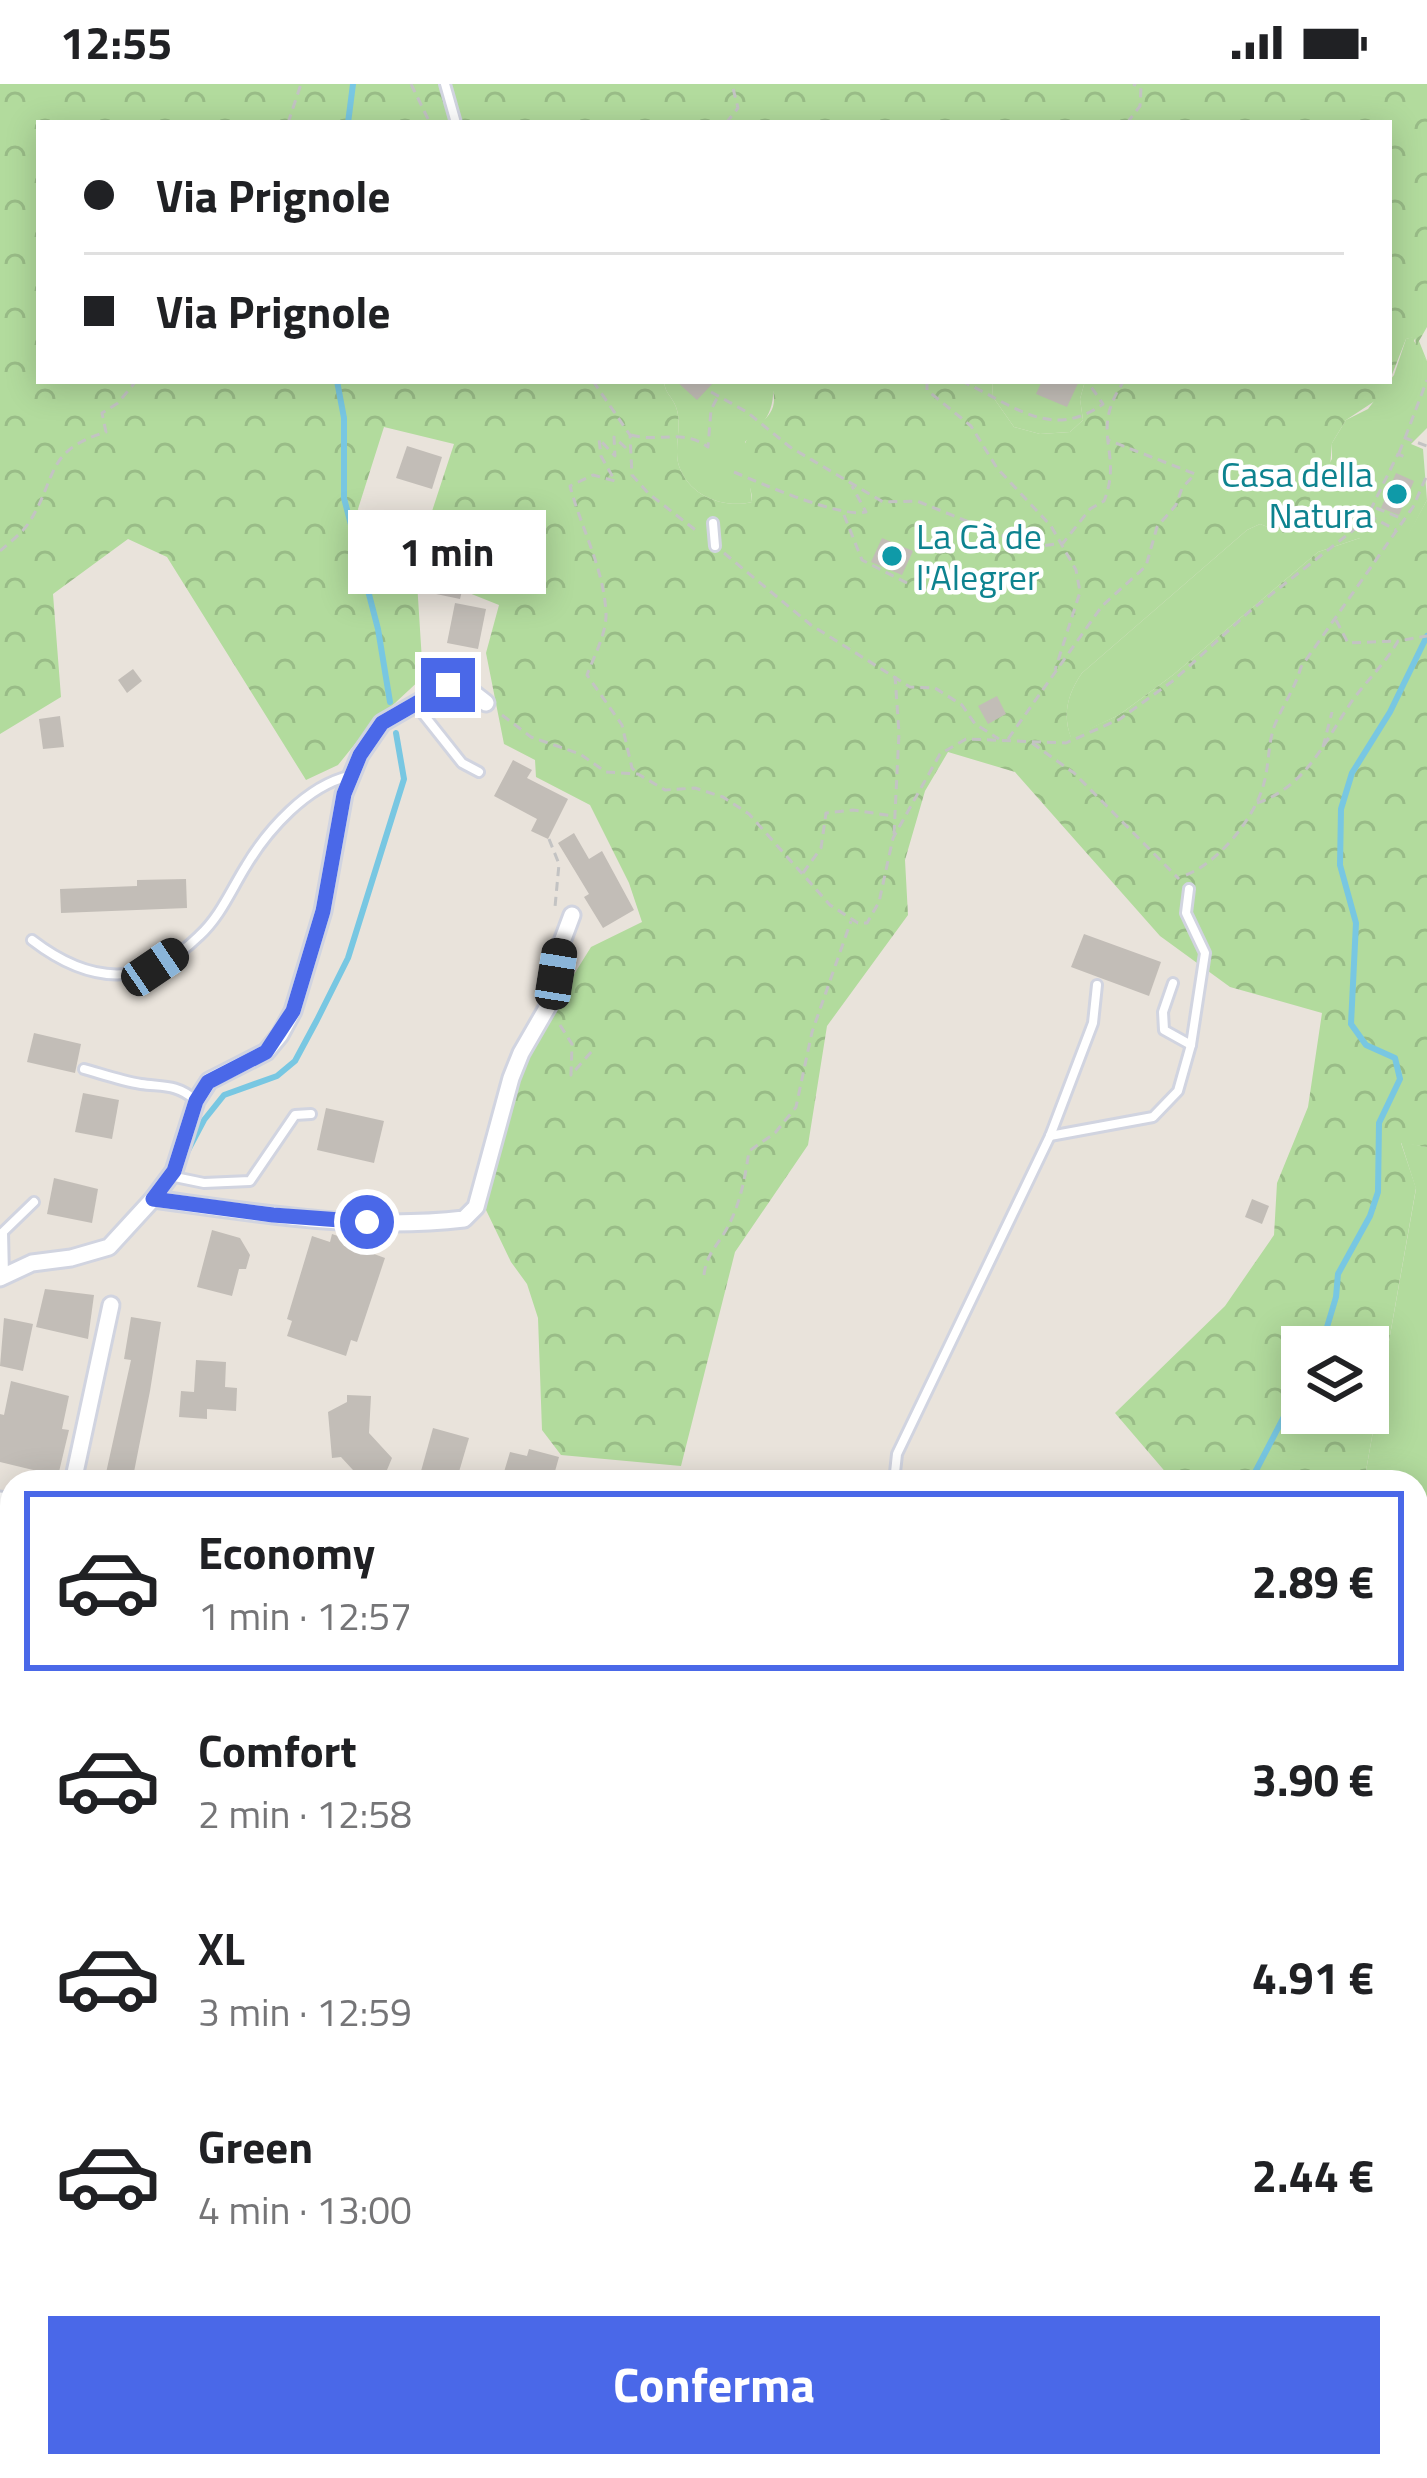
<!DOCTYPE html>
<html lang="it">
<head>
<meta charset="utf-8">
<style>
  body { margin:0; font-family:"Titillium Web",sans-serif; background:#f6f6f6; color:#202124; height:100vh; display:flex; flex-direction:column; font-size:45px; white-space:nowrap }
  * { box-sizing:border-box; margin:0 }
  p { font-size:39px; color:#757577 }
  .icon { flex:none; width:66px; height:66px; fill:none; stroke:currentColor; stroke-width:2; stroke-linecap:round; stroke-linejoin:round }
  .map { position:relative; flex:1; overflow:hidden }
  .details { position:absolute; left:0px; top:1386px; width:1428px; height:1008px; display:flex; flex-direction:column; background:#fff; border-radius:36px 36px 0 0; box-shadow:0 6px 30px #0003 }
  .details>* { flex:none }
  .top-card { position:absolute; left:36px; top:36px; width:1356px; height:264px; border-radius:0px; box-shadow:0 6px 30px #0003; display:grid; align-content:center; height:264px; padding:0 48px; background:#fff }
  .fabs { position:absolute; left:1281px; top:1242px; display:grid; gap:24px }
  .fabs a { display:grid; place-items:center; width:108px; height:108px; border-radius:0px; background:#fff; box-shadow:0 6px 30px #0003; font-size:60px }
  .end { position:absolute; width:54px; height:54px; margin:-27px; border:15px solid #4a68e8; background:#fff; box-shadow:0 0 0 6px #fff }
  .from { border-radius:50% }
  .bubble { position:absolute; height:84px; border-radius:0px; background:#fff; box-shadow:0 6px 30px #0003; font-size:39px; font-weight:700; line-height:84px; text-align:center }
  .car { position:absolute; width:36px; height:72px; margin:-36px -18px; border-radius:15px; box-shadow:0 0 9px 3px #0007; background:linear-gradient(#222 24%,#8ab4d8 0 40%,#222 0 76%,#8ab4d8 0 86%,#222 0) }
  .top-card b { display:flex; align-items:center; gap:42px; height:114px; font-size:45px }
  .top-card b+b { border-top:3px solid #e0e0e0 }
  .top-card i { width:30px; height:30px; background:#202124 }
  ul { padding:21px 0 0; list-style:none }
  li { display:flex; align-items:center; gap:36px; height:180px; margin:0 24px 18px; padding:0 24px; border:6px solid transparent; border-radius:0px }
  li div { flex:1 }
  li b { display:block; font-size:45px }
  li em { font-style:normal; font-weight:700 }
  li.selected { border-color:#4a68e8 }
  li>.icon { width:108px; height:108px; stroke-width:1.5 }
  .cta { display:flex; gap:24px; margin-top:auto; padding:24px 48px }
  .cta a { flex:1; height:138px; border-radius:0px; background:#4a68e8; color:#fff; font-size:48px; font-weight:700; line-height:138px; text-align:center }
  .status { display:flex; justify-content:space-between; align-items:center; height:84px; padding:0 60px; background:#fff; direction:ltr }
  .status svg { height:33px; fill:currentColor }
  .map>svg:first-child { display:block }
  .grass { fill:#b2db9d }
  .forest { fill:url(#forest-crowns); fill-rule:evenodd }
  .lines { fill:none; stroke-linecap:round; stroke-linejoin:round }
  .stream { stroke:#78c7e2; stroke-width:6 }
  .building { fill:#c2bdb7 }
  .lane-casing { stroke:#d1d4e0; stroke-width:14 }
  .street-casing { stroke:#d1d4e0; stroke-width:21 }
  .secondary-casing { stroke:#d1d4e0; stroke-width:27 }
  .path { stroke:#c3c3c3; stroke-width:3; stroke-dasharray:9 6; stroke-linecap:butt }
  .lane { stroke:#fff; stroke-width:8 }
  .street { stroke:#fff; stroke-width:15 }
  .secondary { stroke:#fff; stroke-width:21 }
  .route { stroke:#4a68e8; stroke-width:15 }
  .culture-dot { fill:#0f9aa8; stroke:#fff; stroke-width:4.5 }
  .labels { text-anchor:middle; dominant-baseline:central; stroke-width:9; stroke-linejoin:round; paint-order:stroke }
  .culture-label { font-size:36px; fill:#0d838f; stroke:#fff; text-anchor:end }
</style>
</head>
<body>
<div class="status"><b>12:55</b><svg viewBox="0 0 49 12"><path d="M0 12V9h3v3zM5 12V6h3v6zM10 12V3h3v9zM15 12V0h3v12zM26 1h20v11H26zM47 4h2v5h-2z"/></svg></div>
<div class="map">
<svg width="1427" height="2394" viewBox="0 0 1427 2394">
  <defs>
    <pattern id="forest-crowns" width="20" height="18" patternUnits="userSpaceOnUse" patternTransform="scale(3)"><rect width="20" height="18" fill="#b2db9d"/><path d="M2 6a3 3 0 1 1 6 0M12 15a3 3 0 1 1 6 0" fill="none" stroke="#99bc87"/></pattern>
  </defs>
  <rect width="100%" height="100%" fill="#e9e3db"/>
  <!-- grass -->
  <g class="grass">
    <path d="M 1416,252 L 1414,257 L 1427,277 L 1427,344 L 1411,360 L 1423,365 L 1427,416 L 1407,454 L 1360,454 L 1318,468 L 1173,591 L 1119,631 L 1071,654 C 1062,630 1068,609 1082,589 L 1247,446 L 1260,440 L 1284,449 L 1307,449 C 1317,429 1305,412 1312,393 L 1324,389 L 1332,375 L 1332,359 L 1346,336 L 1368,325 L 1394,291 L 1406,255 Z"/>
    <path d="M 664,297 L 773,299 C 775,328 765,338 745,358 L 752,418 C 724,425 689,412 679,382 C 673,364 683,341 676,323 C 672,312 665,310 664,297 Z"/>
    <path d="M 992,297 L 1085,297 L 1080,315 L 1083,336 L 1070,348 L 1040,350 L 1014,343 L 993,313 Z"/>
    <path d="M 1401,1058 L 1427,1063 L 1427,1525 L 1416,1526 L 1416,1398 L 1364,1398 L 1416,1105 Z"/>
    <path d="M 1416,1696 L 1427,1697 L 1427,1821 L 1416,1822 Z"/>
    <path d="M 1427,1832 L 1427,2044 L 1416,2044 L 1416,1875 L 1420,1873 L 1421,1850 L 1416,1849 L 1416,1833 Z"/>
  </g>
  <!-- forest -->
  <path class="forest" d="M 0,0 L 1427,0 L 1427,243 L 1419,257 L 1427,277 L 1416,262 L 1415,253 L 1406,255 L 1384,311 L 1346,336 L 1332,359 L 1330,383 C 1324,387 1316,389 1312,395 C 1305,404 1317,429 1307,449 L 1283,449 L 1260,440 L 1247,446 L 1082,589 C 1068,609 1062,631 1071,653 L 1119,631 L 1173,591 L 1318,468 L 1360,454 L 1406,454 L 1427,416 L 1427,1063 L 1401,1059 L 1416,1104 L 1364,1398 L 1174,1398 L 1115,1329 L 1225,1222 L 1274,1151 L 1277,1099 L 1308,1023 L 1322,929 L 1230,903 L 1160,852 L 1015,688 L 948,668 L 925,707 L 905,776 L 908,831 L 827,942 L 808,1061 L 735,1168 L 681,1382 L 561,1371 L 542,1346 L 538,1234 L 527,1200 L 511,1178 L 486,1126 L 488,1099 L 522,977 L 545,937 L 591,863 L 642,838 L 629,799 L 590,721 L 536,693 L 535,676 L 504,660 L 486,569 L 499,521 L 469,509 L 459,481 L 418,470 L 454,360 L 384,343 L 358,425 L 367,461 L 404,480 L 417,498 L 423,593 L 367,645 L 338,681 L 306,696 L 167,473 L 128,455 L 53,510 L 61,613 L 0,650 ZM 39,39 L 1389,39 L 1389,297 L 1085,297 L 1080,315 L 1083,336 L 1070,348 L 1040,350 L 1014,343 L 993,313 L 992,297 L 770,297 C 785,336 754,334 744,362 C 737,385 753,398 752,418 C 724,425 689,412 679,382 C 673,364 683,341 676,323 C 672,312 665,310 664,297 L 39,297 ZM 1302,1263 L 1368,1263 L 1368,1329 L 1302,1329 Z"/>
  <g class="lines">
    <!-- stream -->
    <g class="stream">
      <path d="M 348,39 L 353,0"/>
      <path d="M 337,297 L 344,334 L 344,414 L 378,545 L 390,618"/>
      <path d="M 186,1070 L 204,1036 L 224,1011 L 277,992 L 295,977 L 317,936 L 348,874 L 404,695 L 396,649"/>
      <path d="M 1321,1263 L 1336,1213 L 1338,1190 L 1370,1132 L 1378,1108 L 1379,1039 L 1400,995 L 1395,974 L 1366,961 L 1351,940 L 1356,839 L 1340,781 L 1341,725 L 1352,689 L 1390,628 L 1427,552"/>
      <path d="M 1250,1398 L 1302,1298"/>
      <path d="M 814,2394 L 820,2382"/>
    </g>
  </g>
  <!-- building -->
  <g class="building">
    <path d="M 676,297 L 715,297 L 697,316 Z"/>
    <path d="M 1042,297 L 1079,297 L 1067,323 L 1036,310 Z"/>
    <path d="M 407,362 L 442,373 L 432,405 L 396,394 Z"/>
    <path d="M 1396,389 L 1414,397 L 1399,431 L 1381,424 Z"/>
    <path d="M 882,454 L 913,467 L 902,491 L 871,478 Z"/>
    <path d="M 439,494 L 464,499 L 460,515 L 436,510 Z"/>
    <path d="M 455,519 L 486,525 L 478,565 L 447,559 Z"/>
    <path d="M 133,585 L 142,597 L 127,609 L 118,596 Z"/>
    <path d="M 997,612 L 1006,630 L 988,640 L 978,622 Z"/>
    <path d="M 60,632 L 64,663 L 43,665 L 39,635 Z"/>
    <path d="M 513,676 L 532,686 L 527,694 L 568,715 L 548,755 L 531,747 L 537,735 L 494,712 Z"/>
    <path d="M 574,749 L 589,775 L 602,767 L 634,826 L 603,844 L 584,813 L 589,810 L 558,759 Z"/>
    <path d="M 186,795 L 187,824 L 61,829 L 60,805 L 137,802 L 137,796 Z"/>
    <path d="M 1084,850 L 1161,878 L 1149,912 L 1071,883 Z"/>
    <path d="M 34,949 L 81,960 L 75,989 L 27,978 Z"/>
    <path d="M 83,1009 L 119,1016 L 112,1055 L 75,1048 Z"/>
    <path d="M 326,1024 L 384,1037 L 374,1079 L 317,1066 Z"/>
    <path d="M 54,1094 L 98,1105 L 92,1139 L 47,1130 Z"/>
    <path d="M 1252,1115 L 1269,1122 L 1262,1140 L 1245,1133 Z"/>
    <path d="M 212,1146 L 240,1154 L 250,1171 L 246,1185 L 239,1185 L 232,1212 L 197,1203 Z"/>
    <path d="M 332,1150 L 364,1161 L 363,1166 L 385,1174 L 357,1258 L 351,1256 L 346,1272 L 287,1252 L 292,1237 L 287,1235 L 312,1152 L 330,1158 Z"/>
    <path d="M 45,1205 L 94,1211 L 88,1255 L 36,1243 Z"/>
    <path d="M 131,1233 L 161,1238 L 150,1307 L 132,1398 L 104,1398 L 131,1276 L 124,1275 Z"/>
    <path d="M 4,1234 L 33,1240 L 23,1287 L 0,1282 Z"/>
    <path d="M 196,1276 L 226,1278 L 225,1303 L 237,1304 L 236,1327 L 207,1325 L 207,1335 L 179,1333 L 181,1307 L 194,1308 Z"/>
    <path d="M 11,1297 L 69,1312 L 62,1345 L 69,1346 L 58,1392 L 0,1378 L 0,1330 L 4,1331 Z"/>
    <path d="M 347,1311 L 371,1312 L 369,1349 L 392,1374 L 382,1398 L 364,1398 L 341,1373 L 332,1374 L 328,1328 L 347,1318 Z"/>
    <path d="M 433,1344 L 469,1354 L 456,1398 L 418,1398 Z"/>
    <path d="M 529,1365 L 559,1373 L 552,1398 L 501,1398 L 510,1368 L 527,1372 Z"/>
  </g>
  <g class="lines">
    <!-- lane casing -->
    <g class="lane-casing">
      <g id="lane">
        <path d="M 445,0 L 456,39"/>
        <path d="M 713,439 L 715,462"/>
        <path d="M 416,621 L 462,679 L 479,688"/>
        <path d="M 32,856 C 89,900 145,905 199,852 C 220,833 231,806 246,782 C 268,745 307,702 349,692"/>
        <path d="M 1173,899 L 1163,928 L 1164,946 L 1191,961"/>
        <path d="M 84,985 C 102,990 122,997 141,1000 C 163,1003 177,1000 195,1016"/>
        <path d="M 1050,1052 L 1153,1033 L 1178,1007 L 1191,961 L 1205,869 L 1186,829 L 1189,805"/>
        <path d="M 170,1092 L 204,1099 L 250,1097 L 295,1031 L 311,1030"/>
        <path d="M 4,1192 L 3,1148 L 34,1118"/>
        <path d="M 894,1398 L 897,1370 L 1050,1052 L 1093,939 L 1097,901"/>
        <path d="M 371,2394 L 378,2382"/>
      </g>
    </g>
    <!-- street casing -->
    <g class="street-casing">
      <g id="street">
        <path d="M 153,1115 C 255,1129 361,1147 464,1135 L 476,1123 L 511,994 L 521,969 L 551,917 L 560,863 L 572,831"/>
        <path d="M 0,1194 L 32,1179 L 71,1174 L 109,1163 L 153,1115 L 174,1087 L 196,1017 L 209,997 L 266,968 L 280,951 L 293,927 L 323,827 L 344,710 L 360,671 L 382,639 L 448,601 L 463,601 L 486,619"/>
        <path d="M 73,1398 L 111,1221"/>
        <path d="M 0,1416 L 12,1419"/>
        <path d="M 1416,1536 L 1427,1535"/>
        <path d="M 0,1601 L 12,1602"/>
        <path d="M 1416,1691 L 1427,1691"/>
        <path d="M 0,1727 L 12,1704"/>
        <path d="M 1416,1826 L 1427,1825"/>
        <path d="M 0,2292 L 12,2258"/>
        <path d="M 945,2394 L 947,2382"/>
        <path d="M 1049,2394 L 1155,2388 L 1202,2394"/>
      </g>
    </g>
    <!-- secondary casing -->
    <g class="secondary-casing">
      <g id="secondary">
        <path d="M 0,2246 L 12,2255"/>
        <path d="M 215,2382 L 250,2394"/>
      </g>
    </g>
    <!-- path -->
    <g class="path">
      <path d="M 411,0 L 430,39"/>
      <path d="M 288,39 L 301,0"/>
      <path d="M 726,39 L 738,24 L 732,0"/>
      <path d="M 1127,39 L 1140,22 L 1141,4 L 1133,0"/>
      <path d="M 593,297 L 630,351 L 632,391 L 648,409 L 698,448"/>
      <path d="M 927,297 L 927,306 L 971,342 L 997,384 L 1051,442 L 1076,486 L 1080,508 L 1055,586"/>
      <path d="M 961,297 C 1011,319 1050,358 1103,320 L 1087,297"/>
      <path d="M 711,308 L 747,328 L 790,363 L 883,418 L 917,417 L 1006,453 L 1041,462 L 1063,459 L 1090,425 L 1104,417 C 1124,367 1088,350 1124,297"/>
      <path d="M 631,351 C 659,359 682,344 708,363 L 711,326 L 718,312"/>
      <path d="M 1405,354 L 1427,296"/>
      <path d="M 626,364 L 614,353 L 615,372 L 599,355 L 601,372 L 615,397 L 593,391 L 570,402 C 581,444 603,482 606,528 C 607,549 594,572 587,591 L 622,641 L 632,684 L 637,689"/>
      <path d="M 1399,369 L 1405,354 L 1427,362"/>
      <path d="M 734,388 C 762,400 840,434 866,428 L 852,402"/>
      <path d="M 1376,424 L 1405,436"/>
      <path d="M 844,431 L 862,476 L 907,499"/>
      <path d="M 1368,431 L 1396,446"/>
      <path d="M 0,467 C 9,459 21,450 28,440 C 58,395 43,367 106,348 L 102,329 L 118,319 L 136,297"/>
      <path d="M 724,469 L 811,541 L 910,603 L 935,604 L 962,621 L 975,640 L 999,655"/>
      <path d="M 1336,536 L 1348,559 L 1396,557"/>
      <path d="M 502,631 L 531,653 L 580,670 L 606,688 L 638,690 L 665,706 L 695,704 L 723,713 L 749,730 L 830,821 L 858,839 L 867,839 L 879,818 L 893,754 L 940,670 L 966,655 L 1066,659 L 1120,635 L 1174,596 L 1250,527 L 1365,437 L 1398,370 L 1405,373"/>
      <path d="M 1008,655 L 1102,522 L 1146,482 L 1157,443 L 1176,421 L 1182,404 L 1195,390 L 1108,356"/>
      <path d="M 1032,659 L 1074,689 L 1179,795"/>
      <path d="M 1323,663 L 1332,628"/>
      <path d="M 1257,719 C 1306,703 1325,657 1352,617 C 1367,596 1385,580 1398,557 L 1427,552"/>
      <path d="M 894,750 L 899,649 L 895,592"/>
      <path d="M 549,755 L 559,780 L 555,823"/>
      <path d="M 803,789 L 821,764 L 826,729 L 853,726 L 893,732"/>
      <path d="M 1186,791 C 1219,778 1255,734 1264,699 C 1269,681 1268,661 1274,643 C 1282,622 1294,607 1301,583 L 1413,423 L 1427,391"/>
      <path d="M 560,941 L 572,960 L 571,991 L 593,966"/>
      <path d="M 704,1191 C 706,1171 717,1162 726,1146 C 740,1122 745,1094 749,1067 L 775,1049 L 796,1023 L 812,948 L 851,837"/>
    </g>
    <!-- lane -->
    <use href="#lane" class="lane"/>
    <!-- street -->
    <use href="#street" class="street"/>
    <!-- secondary -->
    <use href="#secondary" class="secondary"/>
  </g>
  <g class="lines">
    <!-- route -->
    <path class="route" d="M 367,1138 L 273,1131 L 153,1115 L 174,1087 L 196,1017 L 208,998 L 266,968 L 293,927 L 323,827 L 344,710 L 360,671 L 382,639 L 448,601"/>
  </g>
  <!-- markers -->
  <g class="culture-dot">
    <circle cx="1397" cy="410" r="12"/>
    <circle cx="892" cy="472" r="12"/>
  </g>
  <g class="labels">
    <!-- culture labels -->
    <g class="culture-label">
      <text x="1373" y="389">Casa della<tspan x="1373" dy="41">Natura</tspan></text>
      <text x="916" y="451" text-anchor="start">La Cà de<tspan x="916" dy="41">l'Alegrer</tspan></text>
    </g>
  </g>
</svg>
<div class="fabs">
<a><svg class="icon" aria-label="layers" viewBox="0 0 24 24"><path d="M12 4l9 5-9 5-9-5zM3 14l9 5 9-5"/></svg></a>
</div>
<i class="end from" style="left:367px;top:1138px"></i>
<i class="end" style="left:448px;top:601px"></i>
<div class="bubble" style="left:348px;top:426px;width:198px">1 min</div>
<i class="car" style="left:155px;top:883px;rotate:56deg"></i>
<i class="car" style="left:556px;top:890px;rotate:9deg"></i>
<div class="top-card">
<b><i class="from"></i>Via Prignole</b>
<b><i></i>Via Prignole</b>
</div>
<section class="details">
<ul>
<li class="selected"><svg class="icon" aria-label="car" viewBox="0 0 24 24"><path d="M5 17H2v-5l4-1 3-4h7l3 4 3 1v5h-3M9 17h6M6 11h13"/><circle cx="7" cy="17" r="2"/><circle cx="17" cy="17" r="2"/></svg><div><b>Economy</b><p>1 min · 12:57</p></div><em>2.89 €</em></li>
<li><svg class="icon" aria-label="car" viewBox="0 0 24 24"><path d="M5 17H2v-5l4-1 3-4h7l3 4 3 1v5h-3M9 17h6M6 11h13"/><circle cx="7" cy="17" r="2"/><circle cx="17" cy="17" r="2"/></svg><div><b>Comfort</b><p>2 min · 12:58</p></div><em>3.90 €</em></li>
<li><svg class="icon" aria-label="car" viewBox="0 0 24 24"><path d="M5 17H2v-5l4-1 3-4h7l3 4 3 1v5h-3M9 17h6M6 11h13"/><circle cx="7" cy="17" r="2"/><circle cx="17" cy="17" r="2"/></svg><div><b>XL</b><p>3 min · 12:59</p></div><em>4.91 €</em></li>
<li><svg class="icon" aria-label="car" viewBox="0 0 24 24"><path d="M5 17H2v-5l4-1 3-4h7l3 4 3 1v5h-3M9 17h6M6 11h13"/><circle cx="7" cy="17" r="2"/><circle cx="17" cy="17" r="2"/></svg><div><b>Green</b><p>4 min · 13:00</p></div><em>2.44 €</em></li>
</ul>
<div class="cta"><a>Conferma</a></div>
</section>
</div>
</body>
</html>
